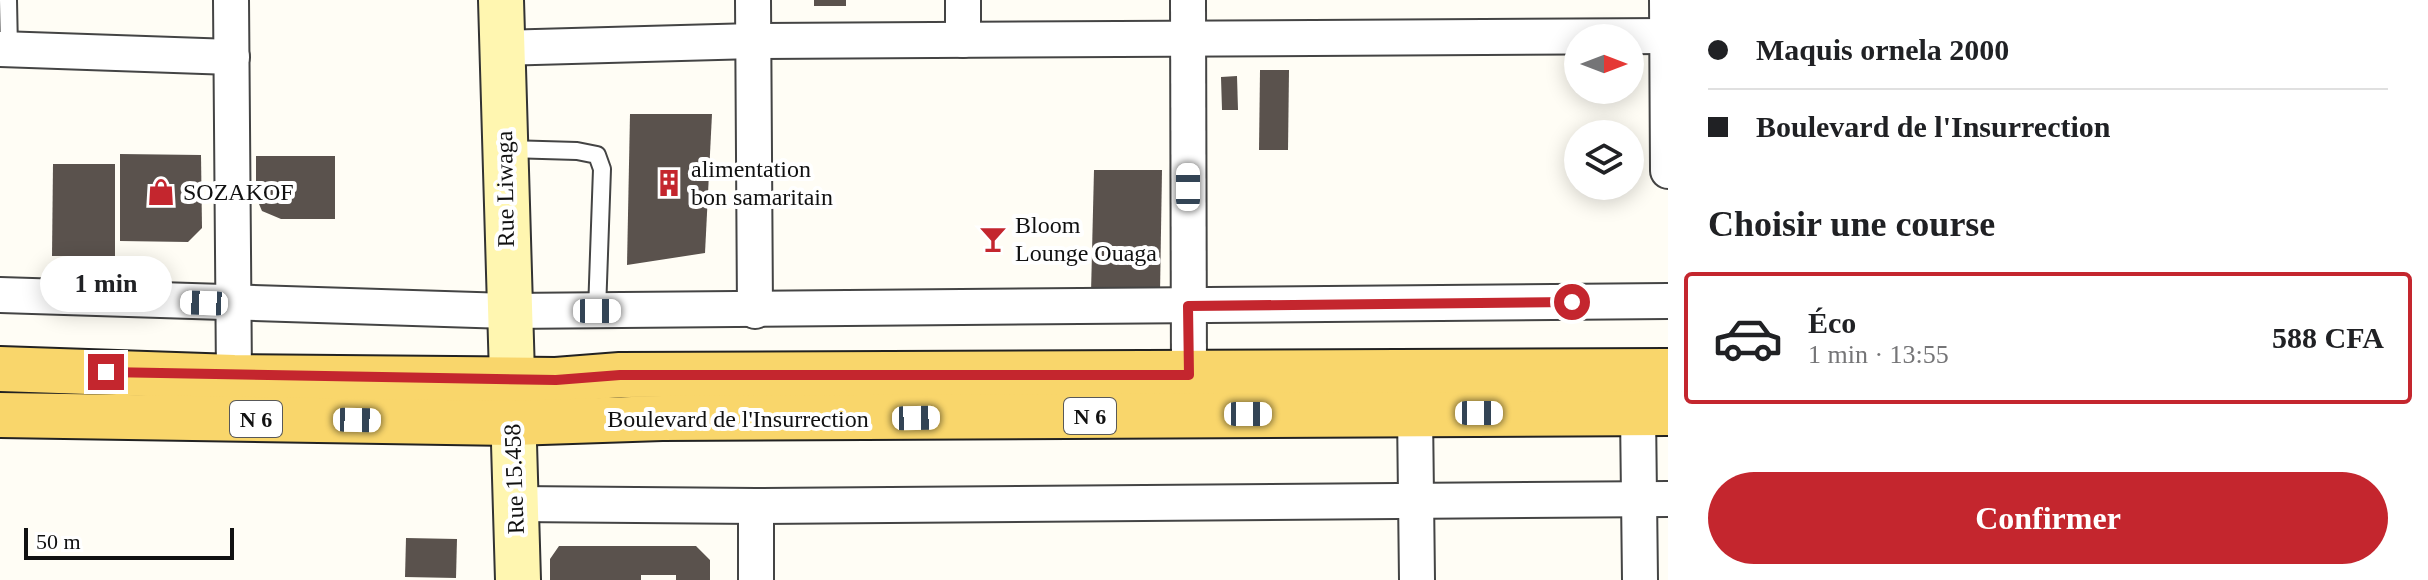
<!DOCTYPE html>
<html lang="fr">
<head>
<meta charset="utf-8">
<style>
  body { margin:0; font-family:Georgia,serif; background:#f6f6f6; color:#202124; height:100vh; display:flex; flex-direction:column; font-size:30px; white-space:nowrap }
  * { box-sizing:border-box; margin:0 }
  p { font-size:26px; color:#757577 }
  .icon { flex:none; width:44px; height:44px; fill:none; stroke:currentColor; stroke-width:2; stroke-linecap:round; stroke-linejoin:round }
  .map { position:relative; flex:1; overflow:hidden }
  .side { display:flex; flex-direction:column; background:#fff; width:760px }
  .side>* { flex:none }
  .top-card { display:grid; align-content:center; height:176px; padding:0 40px; background:#fff }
  .needle { width:52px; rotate:90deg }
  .buttons { position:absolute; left:1564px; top:24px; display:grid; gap:16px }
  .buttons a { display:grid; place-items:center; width:80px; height:80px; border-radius:50%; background:#fff; box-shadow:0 4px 20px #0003; font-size:40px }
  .scale { position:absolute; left:24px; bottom:20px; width:210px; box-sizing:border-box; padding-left:8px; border:4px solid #111; border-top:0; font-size:22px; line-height:28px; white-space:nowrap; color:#111; -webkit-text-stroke:6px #fff; paint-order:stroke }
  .end { position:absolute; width:36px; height:36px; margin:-18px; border:10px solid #c4262e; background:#fff; box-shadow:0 0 0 4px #fff }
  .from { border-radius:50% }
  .bubble { position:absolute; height:56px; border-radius:28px; background:#fff; box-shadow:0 4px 20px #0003; font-size:26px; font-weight:600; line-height:56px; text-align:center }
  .car { position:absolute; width:24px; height:48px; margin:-24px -12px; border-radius:10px; box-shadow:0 0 6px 2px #0007; background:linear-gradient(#fff 24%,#345 0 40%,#fff 0 76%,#345 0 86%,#fff 0) }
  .top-card b { display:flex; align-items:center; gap:28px; height:76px; font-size:30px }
  .top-card b+b { border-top:2px solid #e0e0e0 }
  .top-card i { width:20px; height:20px; background:#202124 }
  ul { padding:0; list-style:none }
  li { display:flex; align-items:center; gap:24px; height:132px; margin:0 16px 12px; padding:0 24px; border:4px solid #e0e0e0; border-radius:8px }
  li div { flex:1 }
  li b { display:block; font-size:30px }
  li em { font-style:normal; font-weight:600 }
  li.selected { border-color:#c4262e }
  li>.icon { width:72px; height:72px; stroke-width:1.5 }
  h2 { padding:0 40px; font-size:36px; line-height:96px }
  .cta { display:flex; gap:16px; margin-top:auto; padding:16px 40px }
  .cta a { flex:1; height:92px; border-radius:48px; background:#c4262e; color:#fff; font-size:32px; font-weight:600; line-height:92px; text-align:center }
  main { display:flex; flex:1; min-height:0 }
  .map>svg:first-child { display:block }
  .building { fill:#5a524d }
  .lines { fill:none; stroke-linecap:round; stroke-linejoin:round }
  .lane-casing { stroke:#444; stroke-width:20 }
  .street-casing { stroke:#444; stroke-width:38 }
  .secondary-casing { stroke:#333; stroke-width:48 }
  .primary-casing { stroke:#222; stroke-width:48 }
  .lane { stroke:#fff; stroke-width:16 }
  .street { stroke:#fff; stroke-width:34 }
  .secondary { stroke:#fff6b0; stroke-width:44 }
  .primary { stroke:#f9d66b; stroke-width:44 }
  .route { stroke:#c4262e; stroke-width:10 }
  .labels { text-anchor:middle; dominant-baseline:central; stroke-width:8; stroke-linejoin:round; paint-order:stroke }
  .shield { fill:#fff; stroke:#585858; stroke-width:2 }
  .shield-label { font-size:22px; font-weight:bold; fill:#111 }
  .poi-label { font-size:24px; fill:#111; stroke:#fff; text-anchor:start }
  .street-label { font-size:24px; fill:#111; stroke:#fff }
</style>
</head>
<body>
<main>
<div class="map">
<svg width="1668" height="580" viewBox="0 0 1668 580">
  <rect width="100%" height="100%" fill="#fffdf5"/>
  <!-- building -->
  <g class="building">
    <rect x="814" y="0" width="32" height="6"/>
    <path d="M 1260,70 L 1289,70 L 1288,150 L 1259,150 Z"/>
    <path d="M 1237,76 L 1238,110 L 1222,110 L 1221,77 Z"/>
    <path d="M 630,114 L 712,114 L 705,253 L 627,265 Z"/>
    <path d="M 120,154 L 201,155 L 202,228 L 188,242 L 120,241 Z"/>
    <path d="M 256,156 L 335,156 L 335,219 L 281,219 L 262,211 L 256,197 Z"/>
    <path d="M 53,164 L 115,164 L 115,256 L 52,256 Z"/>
    <path d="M 1094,170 L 1162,170 L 1160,293 L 1091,293 Z"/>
    <path d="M 406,538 L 457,539 L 456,578 L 405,577 Z"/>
    <path d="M 559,546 L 696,546 L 710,560 L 710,580 L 676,580 L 676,575 L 641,575 L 641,580 L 550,580 L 550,559 Z"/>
  </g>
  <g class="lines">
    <!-- lane casing -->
    <g class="lane-casing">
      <g id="lane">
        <path d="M 8,0 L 9,49"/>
        <path d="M 505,149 L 577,151 L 597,155 L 602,169 L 597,311"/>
      </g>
    </g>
    <!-- street casing -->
    <g class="street-casing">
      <g id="street">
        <path d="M 231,0 L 234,377"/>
        <path d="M 753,0 L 755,311"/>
        <path d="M 963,0 L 963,40"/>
        <path d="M 1188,0 L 1189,375"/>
        <path d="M 1667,0 L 1668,171"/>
        <path d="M 502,48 L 754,41 L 1668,36"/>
        <path d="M 0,49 L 232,57"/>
        <path d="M 0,295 L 508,311 L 1668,301"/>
        <path d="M 1415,413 L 1417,580"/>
        <path d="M 1638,413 L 1640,580"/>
        <path d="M 516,504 L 756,506 L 1668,499"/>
        <path d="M 756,580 L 756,506"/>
      </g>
    </g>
    <!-- secondary casing -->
    <g class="secondary-casing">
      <path id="secondary" d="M 501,0 L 518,580"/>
    </g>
    <!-- primary casing -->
    <g class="primary-casing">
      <g id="primary">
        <path d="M 0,369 L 234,377 L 556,380 L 620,375 L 1668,371"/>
        <path d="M 0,415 L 512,423 L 662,418 L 1668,413"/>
      </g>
    </g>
    <!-- lane -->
    <use href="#lane" class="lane"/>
    <!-- street -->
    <use href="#street" class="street"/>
    <!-- secondary -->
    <use href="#secondary" class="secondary"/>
    <!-- primary -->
    <use href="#primary" class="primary"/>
  </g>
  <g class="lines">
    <!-- route -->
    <path class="route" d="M 106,372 L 556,380 L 620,375 L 1189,375 L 1188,306 L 1572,302"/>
  </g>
  <!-- icons -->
  <defs>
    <g id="building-bare" transform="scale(2.16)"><path d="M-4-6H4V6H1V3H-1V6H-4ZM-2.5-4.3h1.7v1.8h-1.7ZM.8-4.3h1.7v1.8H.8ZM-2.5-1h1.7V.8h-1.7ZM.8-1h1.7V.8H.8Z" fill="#c4262e" stroke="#fff" stroke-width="2.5" paint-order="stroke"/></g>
    <g id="shop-bare" transform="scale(2.16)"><path d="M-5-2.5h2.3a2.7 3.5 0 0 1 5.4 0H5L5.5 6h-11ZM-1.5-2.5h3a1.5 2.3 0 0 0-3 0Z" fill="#c4262e" stroke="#fff" stroke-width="2.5" paint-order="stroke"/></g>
    <g id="bar-bare" transform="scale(2.16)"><path d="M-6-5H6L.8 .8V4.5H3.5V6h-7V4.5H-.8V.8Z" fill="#c4262e" stroke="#fff" stroke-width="2.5" paint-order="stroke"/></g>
  </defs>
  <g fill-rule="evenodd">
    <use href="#building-bare" x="669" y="183"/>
    <use href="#shop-bare" x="161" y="192"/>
    <use href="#bar-bare" x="993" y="239"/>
  </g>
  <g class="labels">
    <!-- shield labels -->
    <g class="shield">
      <rect x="1064" y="398" width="52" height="36" rx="6"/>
      <rect x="230" y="401" width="52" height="36" rx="6"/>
    </g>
    <g class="shield-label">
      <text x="1090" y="416">N 6</text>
      <text x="256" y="419">N 6</text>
    </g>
    <!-- poi labels -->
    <g class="poi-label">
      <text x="691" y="169">alimentation<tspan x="691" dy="28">bon samaritain</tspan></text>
      <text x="183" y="192">SOZAKOF</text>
      <text x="1015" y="225">Bloom<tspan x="1015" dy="28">Lounge Ouaga</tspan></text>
    </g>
    <!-- street labels -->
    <g class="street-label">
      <text transform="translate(505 189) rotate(-91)">Rue Liwaga</text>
      <text x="738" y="419">Boulevard de l'Insurrection</text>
      <text transform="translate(514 479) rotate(-92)">Rue 15.458</text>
    </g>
  </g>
</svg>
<div class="buttons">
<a><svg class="needle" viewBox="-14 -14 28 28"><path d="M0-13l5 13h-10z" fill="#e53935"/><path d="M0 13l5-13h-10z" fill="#757577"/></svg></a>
<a><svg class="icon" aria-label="layers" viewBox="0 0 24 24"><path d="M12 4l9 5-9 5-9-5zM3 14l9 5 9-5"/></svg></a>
</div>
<div class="scale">50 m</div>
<i class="end from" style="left:1572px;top:302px"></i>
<i class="end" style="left:106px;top:372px"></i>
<div class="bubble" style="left:40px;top:256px;width:132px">1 min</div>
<i class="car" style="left:1188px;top:187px;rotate:0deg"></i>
<i class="car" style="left:204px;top:303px;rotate:272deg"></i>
<i class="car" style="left:597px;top:311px;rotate:90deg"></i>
<i class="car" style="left:1479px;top:413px;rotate:90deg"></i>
<i class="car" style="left:1248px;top:414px;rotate:90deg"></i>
<i class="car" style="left:916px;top:418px;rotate:89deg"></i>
<i class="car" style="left:357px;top:420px;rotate:91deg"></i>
</div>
<section class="side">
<div class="top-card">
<b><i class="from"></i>Maquis ornela 2000</b>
<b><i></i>Boulevard de l'Insurrection</b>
</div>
<h2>Choisir une course</h2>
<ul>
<li class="selected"><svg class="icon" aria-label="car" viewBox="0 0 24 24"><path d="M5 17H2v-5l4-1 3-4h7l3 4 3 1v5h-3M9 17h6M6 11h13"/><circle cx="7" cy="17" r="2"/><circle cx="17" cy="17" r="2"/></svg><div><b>Éco</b><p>1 min · 13:55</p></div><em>588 CFA</em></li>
</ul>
<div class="cta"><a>Confirmer</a></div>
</section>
</main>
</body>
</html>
